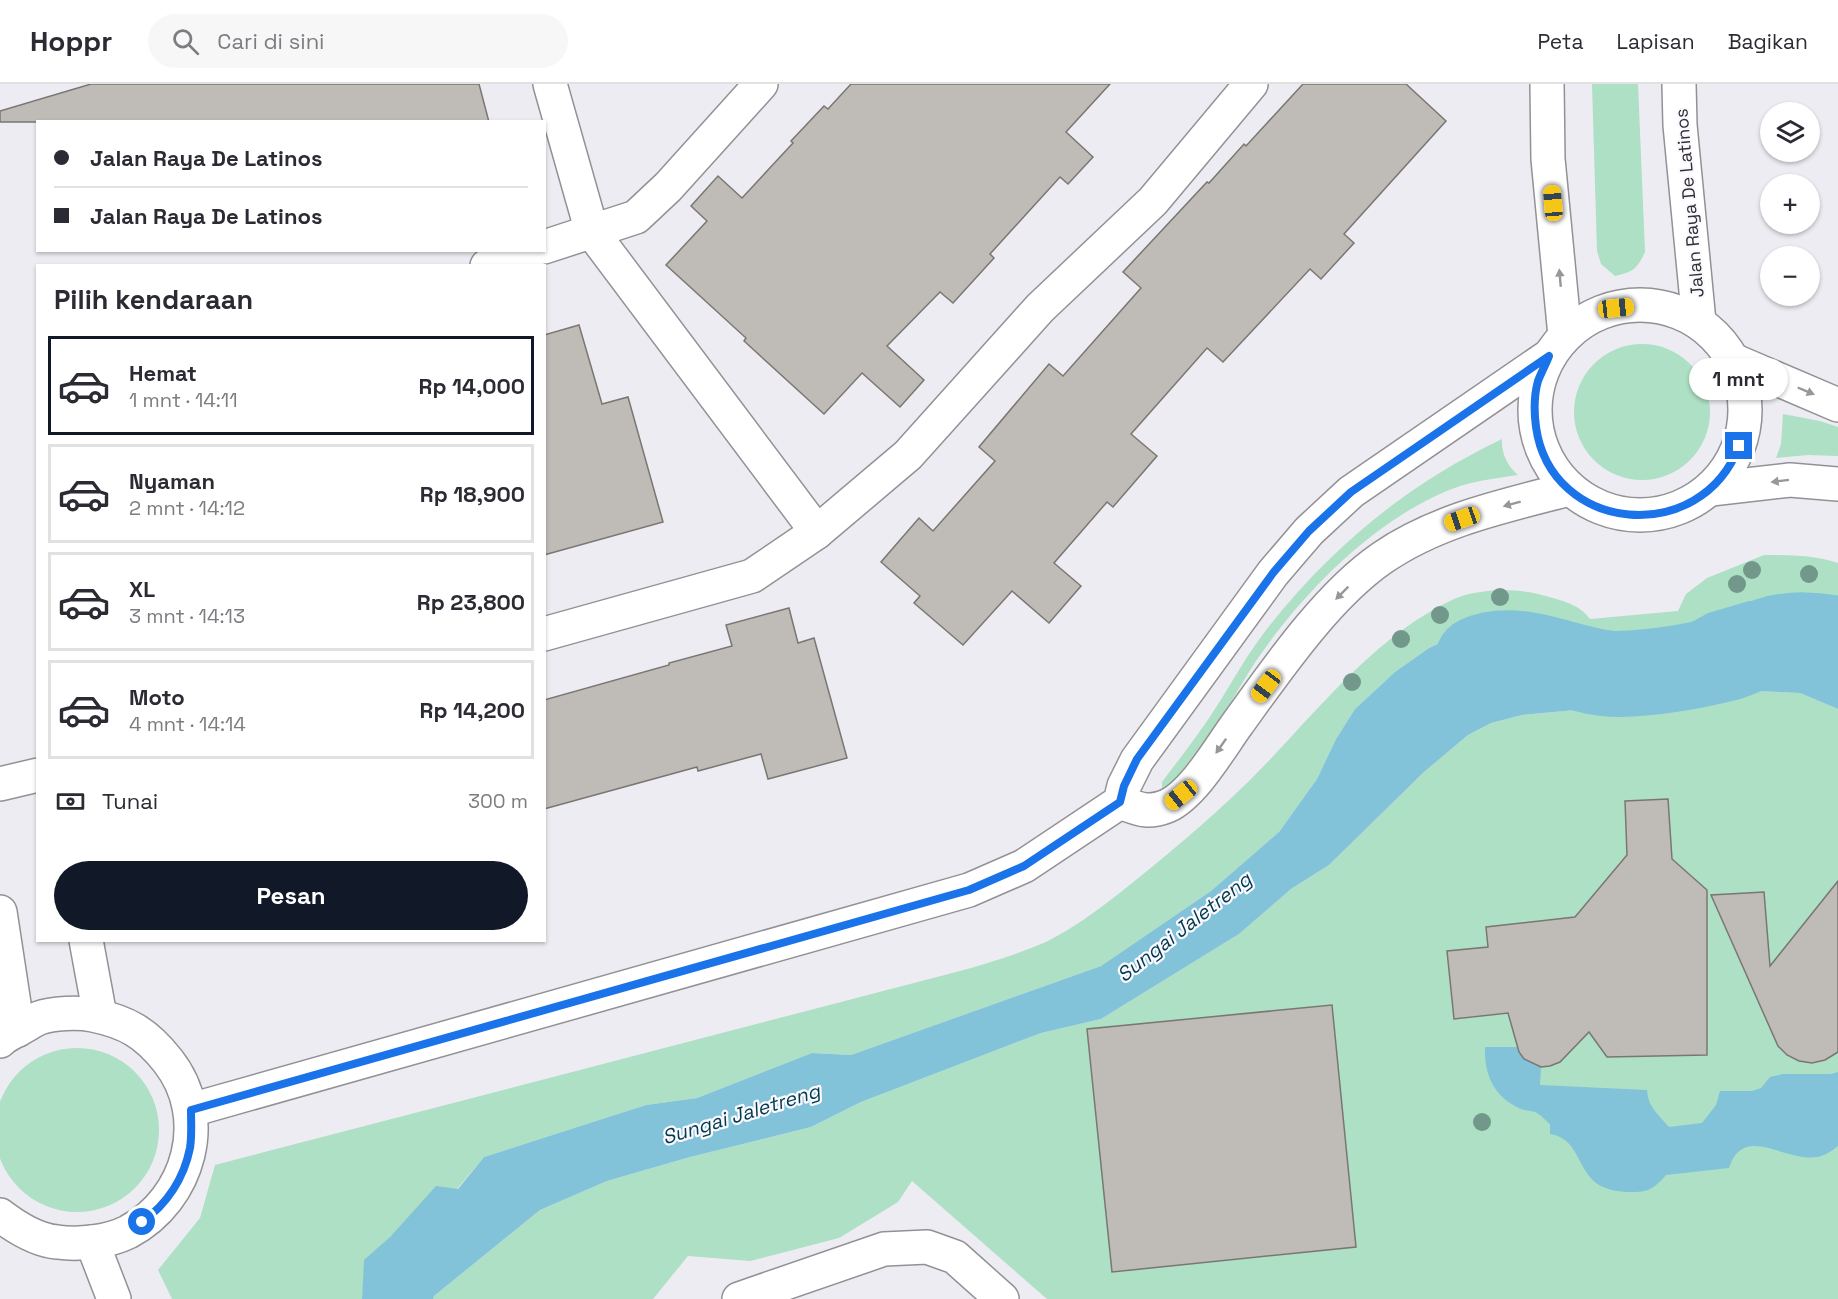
<!DOCTYPE html>
<html lang="id">
<head>
<meta charset="utf-8">
<style>
  body { margin:0; font-family:"Space Grotesk",sans-serif; background:#f7f7f7; color:#2b2b33; height:100vh; display:flex; flex-direction:column; font-size:22px; white-space:nowrap }
  * { box-sizing:border-box; margin:0 }
  p { font-size:20px; color:#7c7c81 }
  .icon { flex:none; width:33px; height:33px; fill:none; stroke:currentColor; stroke-width:2; stroke-linecap:round; stroke-linejoin:round }
  .map { position:relative; flex:1; overflow:hidden }
  .panel { position:absolute; left:36px; top:180px; width:510px; height:678px; display:flex; flex-direction:column; background:#fff; border-radius:0px; box-shadow:0 2px 4px #0004 }
  .panel>* { flex:none }
  .banner { position:absolute; left:36px; top:36px; width:510px; height:132px; border-radius:0px; box-shadow:0 2px 4px #0004; display:grid; align-content:center; height:132px; padding:0 18px; background:#fff }
  .fabs { position:absolute; left:1760px; top:18px; display:grid; gap:12px }
  .fabs a { display:grid; place-items:center; width:60px; height:60px; border-radius:50%; background:#fff; box-shadow:0 2px 4px #0004; font-size:30px }
  .end { position:absolute; width:27px; height:27px; margin:-14px; border:8px solid #1a73e8; background:#fff; box-shadow:0 0 0 3px #fff }
  .from { border-radius:50% }
  .bubble { position:absolute; height:42px; border-radius:21px; background:#fff; box-shadow:0 2px 4px #0004; font-size:20px; font-weight:700; line-height:42px; text-align:center }
  .car { position:absolute; width:18px; height:36px; margin:-18px -9px; border-radius:8px; box-shadow:0 0 4px 2px #0007; background:linear-gradient(#f5c518 24%,#345 0 40%,#f5c518 0 76%,#345 0 86%,#f5c518 0) }
  .banner b { display:flex; align-items:center; gap:21px; height:57px; font-size:22px }
  .banner b+b { border-top:2px solid #e1e1e2 }
  .banner i { width:15px; height:15px; background:#2b2b33 }
  ul { padding:0; list-style:none }
  li { display:flex; align-items:center; gap:18px; height:99px; margin:0 12px 9px; padding:0 6px; border:3px solid #e1e1e2; border-radius:0px }
  li div { flex:1 }
  li b { display:block; font-size:22px }
  li em { font-style:normal; font-weight:700 }
  li.selected { border-color:#111827 }
  li>.icon { width:54px; height:54px; stroke-width:1.5 }
  h2 { padding:0 18px; font-size:27px; line-height:72px }
  .pay { display:flex; align-items:center; gap:15px; height:66px; padding:0 18px; font-size:22px }
  .pay p { margin-inline-start:auto }
  .action { display:flex; gap:12px; margin-top:auto; padding:12px 18px }
  .action a { flex:1; height:69px; border-radius:36px; background:#111827; color:#fff; font-size:24px; font-weight:700; line-height:69px; text-align:center }
  header { display:flex; align-items:center; gap:36px; box-sizing:border-box; height:84px; padding:0 30px; background:#fff; border-bottom:2px solid #e1e1e2 }
  header strong { font-size:28px }
  nav { display:flex; gap:33px; margin-inline-start:auto; font-size:21px }
  .search { width:420px; height:54px; background:#f7f7f7; display:flex; align-items:center; gap:15px; box-sizing:border-box; padding:0 21px; border-radius:33px; color:#7c7c81; font-size:22px }
  .map>svg:first-child { display:block }
  .green { fill:#ade0c4 }
  .water { fill:#82c3d9 }
  .pier { fill:#edecf2 }
  .lines { fill:none; stroke-linecap:round; stroke-linejoin:round }
  .river { stroke:#82c3d9; stroke-width:86 }
  .building { fill:#bfbcb7; stroke:#7a7773; stroke-width:1.5 }
  .minor-casing { stroke:#929196; stroke-width:36 }
  .minor { stroke:#fff; stroke-width:33 }
  .tree { fill:#71988b }
  .oneway { fill:#979798 }
  .route { stroke:#1a73e8; stroke-width:8 }
  .labels { text-anchor:middle; dominant-baseline:central; stroke-width:4.5; stroke-linejoin:round; paint-order:stroke }
  .street-label { font-size:18px; fill:#2f2f31; stroke:#fbf9ff }
  .water-label { font-size:20px; font-style:italic; fill:#003b4b; stroke:#fbf9ff }
</style>
</head>
<body>
<header>
<strong>Hoppr</strong>
<div class="search"><svg class="icon" aria-label="search" viewBox="0 0 24 24"><circle cx="10" cy="10" r="6"/><path d="M15 15l6 6"/></svg>Cari di sini</div>
<nav><a>Peta</a><a>Lapisan</a><a>Bagikan</a></nav>
</header>
<div class="map">
<svg width="1838" height="1215" viewBox="0 0 1838 1215">
  <rect width="100%" height="100%" fill="#edecf2"/>
  <!-- green -->
  <g class="green">
    <path d="M 1592,0 L 1638,0 L 1645,168 C 1637,185 1633,188 1615,192 L 1601,180 L 1597,167 Z"/>
    <circle cx="1642" cy="328" r="68"/>
    <path d="M 1783,330 L 1820,337 L 1838,343 L 1838,372 L 1808,371 L 1776,374 L 1781,360 Z"/>
    <path d="M 1502,355 C 1501,368 1507,382 1518,391 C 1498,394 1479,396 1460,402 C 1379,430 1303,508 1256,577 C 1244,595 1234,614 1222,631 C 1205,657 1186,680 1169,705 L 1165,707 L 1162,705 L 1162,698 C 1180,674 1199,650 1215,625 C 1233,597 1249,567 1270,541 C 1335,460 1408,400 1502,355 Z"/>
    <path d="M 1764,471 C 1789,471 1814,471 1838,479 L 1838,522 L 1798,516 L 1749,517 L 1686,614 L 1755,607 L 1800,609 L 1838,625 L 1838,1215 L 1047,1215 L 912,1097 L 898,1118 L 839,1154 L 750,1177 L 688,1172 L 653,1215 L 433,1215 L 434,1212 L 540,1126 L 607,1097 L 690,1073 L 811,1043 L 861,1018 L 1041,949 L 1101,935 L 1239,850 L 1291,805 L 1329,781 L 1424,688 L 1468,651 L 1491,639 L 1522,631 L 1597,624 L 1540,542 L 1504,542 L 1465,548 L 1429,564 L 1395,588 L 1355,625 L 1336,655 L 1317,695 L 1279,748 L 1211,807 L 1101,882 L 851,971 L 812,969 L 697,1014 L 646,1021 L 484,1073 L 457,1105 L 391,1152 L 365,1176 L 362,1215 L 172,1215 L 158,1186 L 200,1134 L 215,1081 L 960,887 C 989,879 1018,870 1046,858 C 1072,845 1098,826 1121,808 C 1165,773 1208,737 1248,698 C 1312,635 1370,554 1454,515 C 1477,505 1513,504 1538,510 C 1556,515 1579,519 1590,535 L 1678,527 L 1686,510 L 1707,494 Z"/>
    <circle cx="77" cy="1046" r="82"/>
  </g>
  <!-- water -->
  <g class="water">
    <path d="M 1798,516 L 1838,522 L 1838,625 L 1800,609 L 1755,607 L 1686,614 L 1679,545 L 1708,529 L 1749,517 Z"/>
    <path d="M 1504,542 C 1535,542 1562,543 1591,553 L 1597,624 L 1522,631 L 1491,639 L 1468,651 L 1424,688 L 1329,781 L 1291,805 L 1239,850 L 1101,935 L 1041,949 L 861,1018 L 811,1043 L 690,1073 L 607,1097 L 540,1126 L 434,1212 L 433,1215 L 362,1215 L 364,1176 L 391,1152 L 436,1102 L 458,1105 L 484,1073 L 646,1021 L 697,1014 L 812,969 L 851,971 L 1101,882 L 1211,807 L 1279,748 L 1317,695 L 1336,655 L 1355,625 L 1395,588 L 1429,564 L 1465,548 Z"/>
    <path d="M 1485,963 L 1517,963 L 1524,975 L 1541,983 L 1540,1001 L 1647,1006 C 1648,1023 1658,1030 1669,1043 L 1702,1039 L 1716,1021 L 1720,1007 L 1752,1007 L 1761,1004 L 1770,993 L 1783,990 L 1831,990 L 1838,988 L 1838,1062 C 1832,1067 1824,1072 1817,1073 C 1784,1078 1744,1039 1729,1084 L 1666,1091 C 1656,1103 1648,1109 1631,1108 C 1619,1108 1606,1106 1596,1099 C 1577,1084 1578,1054 1550,1050 L 1550,1040 C 1545,1036 1540,1030 1535,1028 C 1530,1026 1526,1027 1521,1025 C 1494,1013 1484,991 1485,963 Z"/>
  </g>
  <!-- pier -->
  <path class="pier" d="M 1591,549 L 1594,552 L 1600,624 L 1598,627 Z"/>
  <g class="lines">
    <!-- river -->
    <path class="river" d="M 1478,575 C 1521,556 1574,590 1618,590 C 1655,589 1691,583 1727,574 C 1742,570 1755,561 1770,556 C 1792,549 1815,551 1838,555"/>
  </g>
  <!-- building -->
  <g class="building">
    <path d="M 91,0 L 479,0 L 489,38 L 0,38 L 0,27 Z"/>
    <path d="M 851,0 L 1110,0 L 1066,48 L 1093,73 L 1068,100 L 1060,93 L 990,170 L 994,174 L 953,219 L 940,208 L 887,262 L 924,296 L 900,323 L 862,289 L 824,330 L 744,257 L 746,254 L 666,181 L 707,137 L 691,122 L 718,92 L 742,114 L 793,59 L 791,57 L 824,22 L 828,25 Z"/>
    <path d="M 1303,0 L 1406,0 L 1446,37 L 1344,150 L 1354,159 L 1321,195 L 1310,185 L 1223,278 L 1207,264 L 1131,350 L 1157,372 L 1113,423 L 1107,418 L 1054,479 L 1081,502 L 1049,539 L 1012,507 L 963,561 L 914,519 L 920,512 L 881,478 L 919,434 L 933,447 L 995,377 L 979,363 L 1049,280 L 1063,292 L 1141,204 L 1123,188 L 1207,98 L 1209,99 L 1244,60 L 1246,62 Z"/>
    <path d="M 579,241 L 602,320 L 628,313 L 663,438 L 544,471 L 544,251 Z"/>
    <path d="M 789,524 L 798,559 L 814,554 L 847,674 L 768,695 L 761,670 L 698,687 L 697,683 L 544,725 L 544,616 L 669,581 L 669,579 L 732,562 L 726,541 Z"/>
    <path d="M 1668,715 L 1672,775 L 1707,806 L 1707,971 L 1607,973 L 1589,948 L 1560,978 L 1550,982 L 1541,983 L 1524,975 L 1519,968 L 1508,929 L 1454,935 L 1447,867 L 1488,863 L 1486,843 L 1575,833 L 1627,771 L 1625,717 Z"/>
    <path d="M 1838,797 L 1838,968 L 1825,976 L 1812,979 L 1799,977 L 1787,971 L 1778,962 L 1711,811 L 1764,808 L 1770,882 Z"/>
    <path d="M 1332,921 L 1356,1163 L 1112,1188 L 1087,945 Z"/>
  </g>
  <g class="lines">
    <!-- minor casing -->
    <g class="minor-casing">
      <g id="minor">
        <path d="M 550,0 L 592,148 L 817,448"/>
        <path d="M 1547,0 L 1548,75 L 1565,252"/>
        <path d="M 1679,0 L 1680,41 L 1699,238"/>
        <path d="M 544,163 L 636,133 L 668,103 L 761,0"/>
        <path d="M 487,182 L 534,166"/>
        <circle cx="1640" cy="326" r="105"/>
        <path d="M 1735,277 L 1838,321"/>
        <path d="M 1711,405 L 1790,396 L 1838,400"/>
        <path d="M 544,550 L 752,492 L 817,448 L 908,371 L 1040,224 L 1153,117 L 1251,0"/>
        <path d="M 0,700 L 38,691"/>
        <path d="M 1120,718 C 1139,725 1147,730 1167,722 C 1194,710 1221,662 1238,639 C 1277,585 1327,512 1382,474 C 1437,436 1504,422 1569,405"/>
        <path d="M 0,828 L 18,946"/>
        <path d="M 86,856 L 100,932"/>
        <path d="M 0,957 C 6,951 12,949 19,945 C 26,942 32,937 39,934 C 52,929 79,928 93,931 C 127,938 146,949 168,977 C 212,1033 190,1115 128,1148 C 108,1158 79,1161 57,1158 C 36,1156 17,1144 0,1131"/>
        <path d="M 191,1026 L 969,806 L 1024,782 L 1120,718 L 1124,702 L 1137,676 L 1273,489 L 1309,447 L 1351,408 L 1549,272"/>
        <path d="M 92,1158 L 114,1215"/>
        <path d="M 739,1215 L 884,1165 L 927,1163 L 955,1173 L 1002,1215"/>
      </g>
    </g>
    <!-- minor -->
    <use href="#minor" class="minor"/>
  </g>
  <!-- trees -->
  <g class="tree">
    <circle cx="1752" cy="486" r="9"/>
    <circle cx="1809" cy="490" r="9"/>
    <circle cx="1737" cy="500" r="9"/>
    <circle cx="1500" cy="513" r="9"/>
    <circle cx="1440" cy="531" r="9"/>
    <circle cx="1401" cy="555" r="9"/>
    <circle cx="1352" cy="598" r="9"/>
    <circle cx="1482" cy="1038" r="9"/>
  </g>
  <!-- one-way arrows -->
  <defs><path id="oneway-solid" d="M-6-.8H1V-3.2L6.5 0L1 3.2V.8H-6Z" transform="scale(1.5)"/></defs>
  <g class="oneway">
    <use href="#oneway-solid" transform="translate(1560 194) rotate(-95)"/>
    <use href="#oneway-solid" transform="translate(1806 307) rotate(23)"/>
    <use href="#oneway-solid" transform="translate(1780 397) rotate(173)"/>
    <use href="#oneway-solid" transform="translate(1512 420) rotate(165)"/>
    <use href="#oneway-solid" transform="translate(1342 509) rotate(135)"/>
    <use href="#oneway-solid" transform="translate(1221 662) rotate(125)"/>
  </g>
  <g class="lines">
    <!-- route -->
    <path class="route" d="M 142,1138 C 167,1120 184,1094 190,1064 C 192,1052 191,1038 191,1026 L 969,806 L 1024,782 L 1120,718 L 1124,702 L 1137,675 L 1273,489 L 1309,447 L 1351,408 L 1549,272 C 1546,280 1541,289 1538,297 C 1534,311 1534,328 1536,343 C 1551,450 1701,463 1739,362"/>
  </g>
  <g class="labels">
    <!-- street labels -->
    <g class="street-label">
      <text transform="translate(1689 119) rotate(-95)">Jalan Raya De Latinos</text>
    </g>
    <!-- water labels -->
    <g class="water-label">
      <text transform="translate(1184 843) rotate(-38)">Sungai Jaletreng</text>
      <text transform="translate(741 1030) rotate(-17)">Sungai Jaletreng</text>
    </g>
  </g>
</svg>
<div class="fabs">
<a><svg class="icon" aria-label="layers" viewBox="0 0 24 24"><path d="M12 4l9 5-9 5-9-5zM3 14l9 5 9-5"/></svg></a>
<a>+</a>
<a>−</a>
</div>
<i class="end from" style="left:142px;top:1138px"></i>
<i class="end" style="left:1739px;top:362px"></i>
<div class="bubble" style="left:1689px;top:274px;width:99px">1 mnt</div>
<i class="car" style="left:1553px;top:119px;rotate:355deg"></i>
<i class="car" style="left:1616px;top:224px;rotate:84deg"></i>
<i class="car" style="left:1462px;top:435px;rotate:251deg"></i>
<i class="car" style="left:1266px;top:602px;rotate:217deg"></i>
<i class="car" style="left:1181px;top:711px;rotate:231deg"></i>
<div class="banner">
<b><i class="from"></i>Jalan Raya De Latinos</b>
<b><i></i>Jalan Raya De Latinos</b>
</div>
<section class="panel">
<h2>Pilih kendaraan</h2>
<ul>
<li class="selected"><svg class="icon" aria-label="car" viewBox="0 0 24 24"><path d="M5 17H2v-5l4-1 3-4h7l3 4 3 1v5h-3M9 17h6M6 11h13"/><circle cx="7" cy="17" r="2"/><circle cx="17" cy="17" r="2"/></svg><div><b>Hemat</b><p>1 mnt · 14:11</p></div><em>Rp 14,000</em></li>
<li><svg class="icon" aria-label="car" viewBox="0 0 24 24"><path d="M5 17H2v-5l4-1 3-4h7l3 4 3 1v5h-3M9 17h6M6 11h13"/><circle cx="7" cy="17" r="2"/><circle cx="17" cy="17" r="2"/></svg><div><b>Nyaman</b><p>2 mnt · 14:12</p></div><em>Rp 18,900</em></li>
<li><svg class="icon" aria-label="car" viewBox="0 0 24 24"><path d="M5 17H2v-5l4-1 3-4h7l3 4 3 1v5h-3M9 17h6M6 11h13"/><circle cx="7" cy="17" r="2"/><circle cx="17" cy="17" r="2"/></svg><div><b>XL</b><p>3 mnt · 14:13</p></div><em>Rp 23,800</em></li>
<li><svg class="icon" aria-label="car" viewBox="0 0 24 24"><path d="M5 17H2v-5l4-1 3-4h7l3 4 3 1v5h-3M9 17h6M6 11h13"/><circle cx="7" cy="17" r="2"/><circle cx="17" cy="17" r="2"/></svg><div><b>Moto</b><p>4 mnt · 14:14</p></div><em>Rp 14,200</em></li>
</ul>
<div class="pay"><svg class="icon" aria-label="cash" viewBox="0 0 24 24"><path d="M3 7h18v10H3z"/><circle cx="12" cy="12" r="2"/></svg>Tunai<p>300 m</p></div>
<div class="action"><a>Pesan</a></div>
</section>
</div>
</body>
</html>
